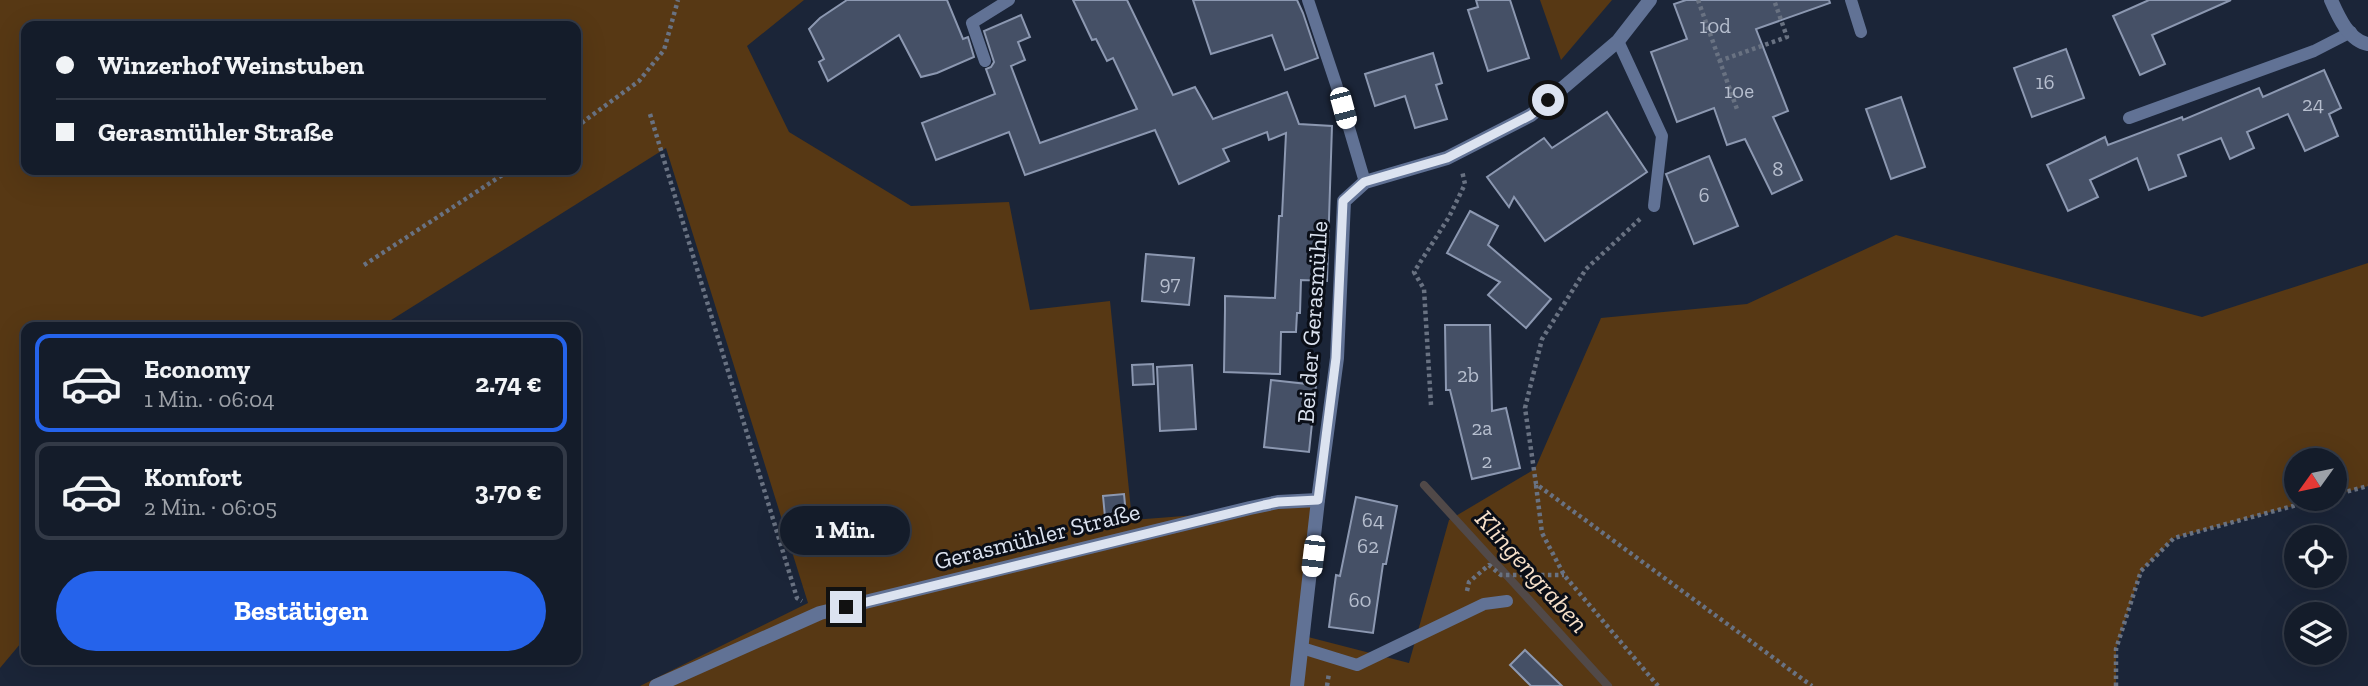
<!DOCTYPE html>
<html lang="de">
<head>
<meta charset="utf-8">
<style>
  body { margin:0; font-family:"Zilla Slab",serif; background:#212936; color:#f1f3f6; height:100vh; display:flex; flex-direction:column; font-size:26px; white-space:nowrap }
  * { box-sizing:border-box; margin:0 }
  p { font-size:23px; color:#9da1a8 }
  .icon { flex:none; width:38px; height:38px; fill:none; stroke:currentColor; stroke-width:2; stroke-linecap:round; stroke-linejoin:round }
  .map { position:relative; flex:1; overflow:hidden }
  .panel { position:absolute; left:21px; top:322px; width:560px; height:343px; display:flex; flex-direction:column; background:#141c2a; border-radius:14px; box-shadow:0 7px 28px #0002,0 0 0 2px #333a47 }
  .panel>* { flex:none }
  .guide { position:absolute; left:21px; top:21px; width:560px; height:154px; border-radius:14px; box-shadow:0 7px 28px #0002,0 0 0 2px #333a47; display:grid; align-content:center; height:154px; padding:0 35px; background:#141c2a }
  .needle { width:46px; rotate:237deg }
  .tools { position:absolute; left:2284px; top:448px; display:grid; gap:14px }
  .tools a { display:grid; place-items:center; width:63px; height:63px; border-radius:50%; background:#141c2a; box-shadow:0 7px 28px #0002,0 0 0 2px #333a47; font-size:35px }
  .end { position:absolute; width:32px; height:32px; margin:-16px; border:9px solid #dce3f0; background:#111; box-shadow:0 0 0 4px #111 }
  .from { border-radius:50% }
  .bubble { position:absolute; height:49px; border-radius:24px; background:#141c2a; box-shadow:0 7px 28px #0002,0 0 0 2px #333a47; font-size:23px; font-weight:700; line-height:49px; text-align:center }
  .car { position:absolute; width:21px; height:42px; margin:-21px -10px; border-radius:9px; box-shadow:0 0 5px 2px #0007; background:linear-gradient(#fff 24%,#345 0 40%,#fff 0 76%,#345 0 86%,#fff 0) }
  .guide b { display:flex; align-items:center; gap:24px; height:66px; font-size:26px }
  .guide b+b { border-top:2px solid #333a47 }
  .guide i { width:18px; height:18px; background:#f1f3f6 }
  ul { padding:12px 0 0; list-style:none }
  li { display:flex; align-items:center; gap:21px; height:98px; margin:0 14px 10px; padding:0 21px; border:4px solid #333a47; border-radius:14px }
  li div { flex:1 }
  li b { display:block; font-size:26px }
  li em { font-style:normal; font-weight:700 }
  li.current { border-color:#2563eb }
  li>.icon { width:63px; height:63px; stroke-width:1.5 }
  .action { display:flex; gap:14px; margin-top:auto; padding:14px 35px }
  .action a { flex:1; height:80px; border-radius:42px; background:#2563eb; color:#fff; font-size:28px; font-weight:700; line-height:80px; text-align:center }
  .map>svg:first-child { display:block }
  .green { fill:#573814; fill-rule:evenodd }
  .lines { fill:none; stroke-linecap:round; stroke-linejoin:round }
  .stream { stroke:#514948; stroke-width:8 }
  .building { fill:#455066; stroke:#8c98b1; stroke-width:2 }
  .path { stroke:#697282; stroke-width:4.5; stroke-dasharray:3.5 3.5; stroke-linecap:butt }
  .lane { stroke:#617295; stroke-width:12 }
  .street { stroke:#617295; stroke-width:14 }
  .route { stroke:#dce3f0; stroke-width:9 }
  .labels { text-anchor:middle; dominant-baseline:central; stroke-width:6; stroke-linejoin:round; paint-order:stroke }
  .number-label { font-size:21px; fill:#b6bece }
  .street-label { font-size:24px; fill:#dce3f0; stroke:#0a0e17 }
  .water-label { font-size:26px; font-style:italic; fill:#f7e0c9; stroke:#0a0e17 }
</style>
</head>
<body>
<div class="map">
<svg width="2368" height="686" viewBox="0 0 2368 686">
  <rect width="100%" height="100%" fill="#1b2538"/>
  <!-- green -->
  <g class="green">
    <path d="M 0,0 L 804,0 L 747,46 L 789,132 L 911,206 L 1009,202 L 1030,310 L 1110,301 L 1132,520 L 1314,506 L 1308,637 L 1409,663 L 1449,520 L 1535,469 L 1601,318 L 1747,304 L 1896,235 L 2202,317 L 2368,263 L 2368,486 L 2335,495 L 2334,460 L 2296,460 L 2296,499 L 2319,499 L 2174,538 L 2141,571 L 2116,649 L 2116,686 L 640,686 L 808,603 L 666,148 L 380,327 L 26,327 L 26,637 L 0,668 ZM 26,26 L 576,26 L 576,170 L 26,170 Z"/>
    <path d="M 1540,0 L 1612,0 L 1561,60 Z"/>
  </g>
  <g class="lines">
    <!-- stream -->
    <path class="stream" d="M 1424,485 L 1608,686"/>
  </g>
  <!-- building -->
  <g class="building">
    <path d="M 847,0 L 947,0 L 963,39 L 968,37 L 974,57 L 937,73 L 921,77 L 899,35 L 828,81 L 819,62 L 824,59 L 809,29 L 820,18 Z"/>
    <path d="M 1073,0 L 1127,0 L 1173,95 L 1195,87 L 1213,119 L 1287,92 L 1299,124 L 1332,126 L 1327,281 L 1301,280 L 1300,313 L 1297,313 L 1296,332 L 1281,332 L 1280,374 L 1224,372 L 1225,310 L 1225,296 L 1275,298 L 1279,216 L 1282,216 L 1286,133 L 1269,140 L 1267,132 L 1223,149 L 1229,161 L 1179,184 L 1155,130 L 1025,175 L 1009,132 L 936,160 L 922,123 L 995,94 L 986,69 L 991,67 L 994,62 L 984,31 L 1021,15 L 1030,37 L 1018,42 L 1025,60 L 1011,66 L 1040,143 L 1137,109 L 1113,58 L 1107,61 L 1096,39 L 1092,40 Z"/>
    <path d="M 1193,0 L 1297,0 L 1303,13 L 1318,58 L 1285,70 L 1272,35 L 1211,54 Z"/>
    <path d="M 1476,0 L 1510,0 L 1529,58 L 1488,71 L 1468,10 L 1478,7 Z"/>
    <path d="M 1686,0 L 1829,0 L 1830,3 L 1756,29 L 1788,111 L 1773,117 L 1802,180 L 1772,194 L 1745,139 L 1727,145 L 1714,108 L 1677,122 L 1651,52 L 1687,39 L 1674,4 Z"/>
    <path d="M 2149,0 L 2231,0 L 2152,35 L 2165,64 L 2140,75 L 2113,16 Z"/>
    <path d="M 2066,49 L 2084,98 L 2032,117 L 2014,68 Z"/>
    <path d="M 1433,53 L 1442,83 L 1436,85 L 1447,119 L 1415,128 L 1405,96 L 1375,106 L 1365,74 Z"/>
    <path d="M 2324,70 L 2341,108 L 2329,114 L 2338,136 L 2305,151 L 2288,114 L 2247,132 L 2254,148 L 2230,159 L 2221,138 L 2178,155 L 2186,176 L 2149,190 L 2137,158 L 2090,180 L 2098,197 L 2068,211 L 2047,165 L 2105,137 L 2108,145 L 2182,117 L 2183,120 L 2259,88 L 2263,97 Z"/>
    <path d="M 1901,97 L 1925,167 L 1891,179 L 1866,109 Z"/>
    <path d="M 1607,112 L 1647,172 L 1545,241 L 1514,197 L 1509,207 L 1487,177 L 1544,138 L 1552,148 Z"/>
    <path d="M 1709,156 L 1738,226 L 1694,244 L 1666,174 Z"/>
    <path d="M 1470,211 L 1498,226 L 1488,245 L 1551,299 L 1526,328 L 1488,295 L 1500,282 L 1447,253 Z"/>
    <path d="M 1146,254 L 1194,258 L 1189,305 L 1142,301 Z"/>
    <path d="M 1445,325 L 1490,325 L 1492,411 L 1506,408 L 1520,468 L 1472,479 L 1450,390 L 1446,390 Z"/>
    <path d="M 1153,364 L 1154,384 L 1133,385 L 1132,365 Z"/>
    <path d="M 1192,365 L 1196,429 L 1160,431 L 1157,367 Z"/>
    <path d="M 1271,380 L 1316,385 L 1309,452 L 1264,447 Z"/>
    <path d="M 1124,494 L 1126,515 L 1105,517 L 1103,496 Z"/>
    <path d="M 1356,497 L 1397,506 L 1386,564 L 1383,564 L 1373,633 L 1329,627 L 1336,575 L 1340,576 Z"/>
    <path d="M 1525,650 L 1562,686 L 1531,686 L 1510,665 Z"/>
  </g>
  <g class="lines">
    <!-- path -->
    <g class="path">
      <path d="M 1698,0 L 1738,112"/>
      <path d="M 1719,61 L 1787,37 L 1774,0"/>
      <path d="M 650,114 L 797,598 L 802,601"/>
      <path d="M 576,127 L 639,81 L 664,50 L 678,0"/>
      <path d="M 1640,219 L 1586,269 L 1542,339 L 1525,408 L 1536,484 L 1812,686"/>
      <path d="M 364,265 L 510,170"/>
      <path d="M 1431,405 L 1424,289 L 1414,272 L 1449,217 L 1465,184 L 1462,171"/>
      <path d="M 1536,485 L 1542,533 L 1564,575 L 1658,686"/>
      <path d="M 2334,495 L 2368,486"/>
      <path d="M 1467,591 L 1469,582 L 1489,565 L 1501,575 L 1564,575"/>
      <path d="M 1327,686 L 1329,673"/>
      <path d="M 2116,686 L 2116,649 L 2141,571 L 2174,538 L 2319,499"/>
    </g>
    <!-- lane -->
    <g class="lane">
      <path d="M 1308,0 L 1336,84 L 1365,182"/>
      <path d="M 1851,0 L 1861,32"/>
      <path d="M 1618,41 L 1662,136 L 1654,206"/>
      <path d="M 985,61 L 972,23 L 1009,0"/>
      <path d="M 2129,118 L 2314,51 L 2351,32"/>
      <path d="M 1302,648 L 1357,665 L 1484,604 L 1507,601"/>
    </g>
    <!-- street -->
    <g class="street">
      <path d="M 2331,0 C 2338,16 2349,41 2368,44"/>
      <path d="M 656,686 L 820,613 L 1250,508 L 1278,502 L 1318,500"/>
      <path d="M 1297,686 L 1318,500 L 1337,358 L 1344,201 L 1365,182 L 1447,158 L 1531,115 L 1618,41 L 1650,0"/>
    </g>
  </g>
  <g class="lines">
    <!-- route -->
    <path class="route" d="M 846,607 L 1264,505 L 1278,502 L 1318,500 L 1336,358 L 1343,201 L 1364,182 L 1447,158 L 1531,115 L 1548,100"/>
  </g>
  <g class="labels">
    <!-- number labels -->
    <g class="number-label">
      <text x="1715" y="25">10d</text>
      <text x="2045" y="81">16</text>
      <text x="1739" y="90">10e</text>
      <text x="2313" y="103">24</text>
      <text x="1778" y="168">8</text>
      <text x="1704" y="194">6</text>
      <text x="1170" y="282">97</text>
      <text x="1468" y="374">2b</text>
      <text x="1482" y="427">2a</text>
      <text x="1487" y="460">2</text>
      <text x="1373" y="519">64</text>
      <text x="1368" y="545">62</text>
      <text x="1360" y="599">60</text>
    </g>
    <!-- street labels -->
    <g class="street-label">
      <text transform="translate(1312 322) rotate(-86)">Bei der Gerasmühle</text>
      <text transform="translate(1037 536) rotate(-14)">Gerasmühler Straße</text>
    </g>
    <!-- water labels -->
    <g class="water-label">
      <text transform="translate(1532 571) rotate(48)">Klingengraben</text>
    </g>
  </g>
</svg>
<div class="tools">
<a><svg class="needle" viewBox="-14 -14 28 28"><path d="M0-13l5 13h-10z" fill="#e53935"/><path d="M0 13l5-13h-10z" fill="#9da1a8"/></svg></a>
<a><svg class="icon" aria-label="locate" viewBox="0 0 24 24"><circle cx="12" cy="12" r="6"/><path d="M12 2v4M12 18v4M2 12h4M18 12h4"/></svg></a>
<a><svg class="icon" aria-label="layers" viewBox="0 0 24 24"><path d="M12 4l9 5-9 5-9-5zM3 14l9 5 9-5"/></svg></a>
</div>
<i class="end from" style="left:1548px;top:100px"></i>
<i class="end" style="left:846px;top:607px"></i>
<div class="bubble" style="left:780px;top:506px;width:130px">1 Min.</div>
<i class="car" style="left:1343px;top:108px;rotate:165deg"></i>
<i class="car" style="left:1313px;top:556px;rotate:187deg"></i>
<div class="guide">
<b><i class="from"></i>Winzerhof Weinstuben</b>
<b><i></i>Gerasmühler Straße</b>
</div>
<section class="panel">
<ul>
<li class="current"><svg class="icon" aria-label="car" viewBox="0 0 24 24"><path d="M5 17H2v-5l4-1 3-4h7l3 4 3 1v5h-3M9 17h6M6 11h13"/><circle cx="7" cy="17" r="2"/><circle cx="17" cy="17" r="2"/></svg><div><b>Economy</b><p>1 Min. · 06:04</p></div><em>2.74 €</em></li>
<li><svg class="icon" aria-label="car" viewBox="0 0 24 24"><path d="M5 17H2v-5l4-1 3-4h7l3 4 3 1v5h-3M9 17h6M6 11h13"/><circle cx="7" cy="17" r="2"/><circle cx="17" cy="17" r="2"/></svg><div><b>Komfort</b><p>2 Min. · 06:05</p></div><em>3.70 €</em></li>
</ul>
<div class="action"><a>Bestätigen</a></div>
</section>
</div>
</body>
</html>
